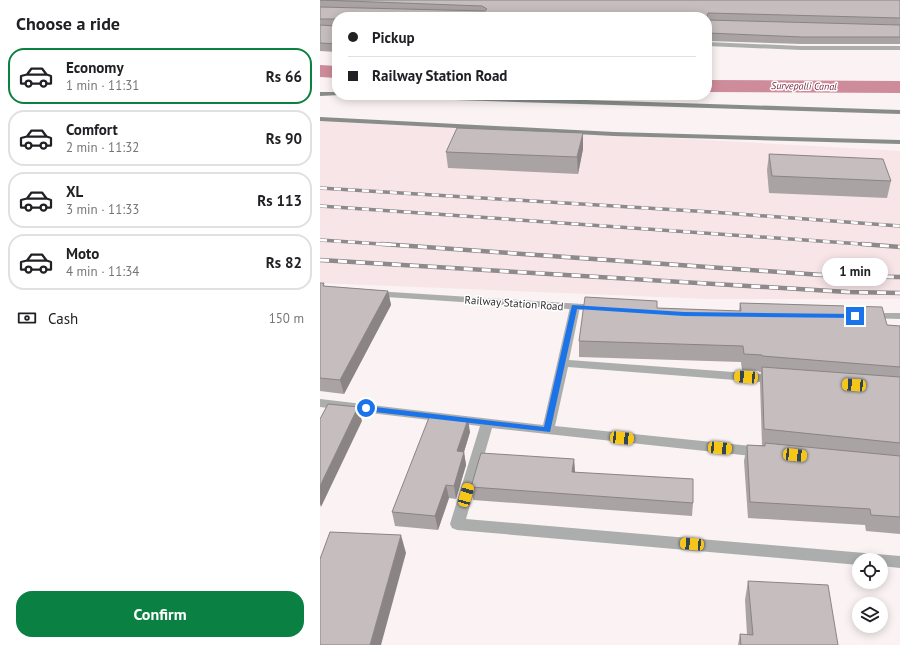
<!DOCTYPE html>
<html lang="en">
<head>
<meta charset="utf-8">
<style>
  body { margin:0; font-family:"PT Sans",sans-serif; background:#f6f6f6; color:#202124; height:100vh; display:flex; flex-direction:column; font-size:15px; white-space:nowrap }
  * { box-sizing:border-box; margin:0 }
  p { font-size:13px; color:#757577 }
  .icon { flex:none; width:22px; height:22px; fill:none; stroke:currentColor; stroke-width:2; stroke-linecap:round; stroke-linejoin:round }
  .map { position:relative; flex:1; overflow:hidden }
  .sheet { display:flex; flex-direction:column; background:#fff; width:320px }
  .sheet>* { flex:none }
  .guide { position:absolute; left:12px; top:12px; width:380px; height:88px; border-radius:16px; box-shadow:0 2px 10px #0003; display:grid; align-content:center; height:88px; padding:0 16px; background:#fff }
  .controls { position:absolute; left:532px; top:553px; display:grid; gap:8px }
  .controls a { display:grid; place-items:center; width:36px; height:36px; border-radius:50%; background:#fff; box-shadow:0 2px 10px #0003; font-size:20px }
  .end { position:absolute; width:18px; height:18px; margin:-9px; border:5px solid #1a73e8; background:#fff; box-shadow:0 0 0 2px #fff }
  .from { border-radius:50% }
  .bubble { position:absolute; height:28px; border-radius:14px; background:#fff; box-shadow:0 2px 10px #0003; font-size:13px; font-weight:600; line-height:28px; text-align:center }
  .car { position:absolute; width:12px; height:24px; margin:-12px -6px; border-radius:5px; box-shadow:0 0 3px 1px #0007; background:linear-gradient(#f5c518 24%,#345 0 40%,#f5c518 0 76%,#345 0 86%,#f5c518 0) }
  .guide b { display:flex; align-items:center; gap:14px; height:38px; font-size:15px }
  .guide b+b { border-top:1px solid #e0e0e0 }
  .guide i { width:10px; height:10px; background:#202124 }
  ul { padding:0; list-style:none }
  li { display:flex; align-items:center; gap:12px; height:56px; margin:0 8px 6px; padding:0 8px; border:2px solid #e0e0e0; border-radius:16px }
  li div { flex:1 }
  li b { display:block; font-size:15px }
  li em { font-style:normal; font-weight:600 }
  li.current { border-color:#0b8043 }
  li>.icon { width:36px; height:36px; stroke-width:1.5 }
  h2 { padding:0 16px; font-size:18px; line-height:48px }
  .pay { display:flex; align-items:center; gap:10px; height:44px; padding:0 16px; font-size:15px }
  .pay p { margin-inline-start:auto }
  .action { display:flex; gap:8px; margin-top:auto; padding:8px 16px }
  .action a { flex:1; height:46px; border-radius:16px; background:#0b8043; color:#fff; font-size:16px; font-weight:600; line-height:46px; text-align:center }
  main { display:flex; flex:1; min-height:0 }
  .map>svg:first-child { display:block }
  .built { fill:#f7e5e8 }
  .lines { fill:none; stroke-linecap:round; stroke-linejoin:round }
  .canal { fill:#ce8b99; fill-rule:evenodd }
  .minor { fill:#abaead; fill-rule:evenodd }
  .tertiary { fill:#abaead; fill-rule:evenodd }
  .secondary { fill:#888d8a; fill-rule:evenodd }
  .rail-far1-casing { stroke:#8e898a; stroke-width:3.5 }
  .rail-casing { stroke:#8e898a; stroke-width:4.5 }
  .rail-far1 { stroke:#fff; stroke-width:2.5; stroke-dasharray:7; stroke-linecap:butt }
  .rail { stroke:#fff; stroke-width:3; stroke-dasharray:9; stroke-linecap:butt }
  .wall { fill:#a9a3a3 }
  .shaded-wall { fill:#8a8485 }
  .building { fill:#c5bdbe; stroke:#8a8485 }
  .route { fill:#1a73e8 }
  .labels { text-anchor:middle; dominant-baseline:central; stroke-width:3; stroke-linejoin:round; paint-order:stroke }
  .far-water-label { font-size:10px; font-style:italic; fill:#792941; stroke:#fff }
  .street-label { font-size:11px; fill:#322f2f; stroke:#fff }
</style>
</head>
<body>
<main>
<section class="sheet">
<h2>Choose a ride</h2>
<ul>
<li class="current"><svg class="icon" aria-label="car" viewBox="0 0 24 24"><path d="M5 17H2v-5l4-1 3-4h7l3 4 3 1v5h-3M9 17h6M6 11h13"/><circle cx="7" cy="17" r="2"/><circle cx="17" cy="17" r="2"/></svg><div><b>Economy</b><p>1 min · 11:31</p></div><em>Rs 66</em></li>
<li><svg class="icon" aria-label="car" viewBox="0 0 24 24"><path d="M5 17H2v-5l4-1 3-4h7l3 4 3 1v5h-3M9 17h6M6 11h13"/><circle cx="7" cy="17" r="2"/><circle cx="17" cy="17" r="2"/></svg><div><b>Comfort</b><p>2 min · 11:32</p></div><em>Rs 90</em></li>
<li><svg class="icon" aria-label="car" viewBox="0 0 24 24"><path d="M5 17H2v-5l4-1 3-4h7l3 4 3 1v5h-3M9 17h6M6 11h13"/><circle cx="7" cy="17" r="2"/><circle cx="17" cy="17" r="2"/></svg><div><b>XL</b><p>3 min · 11:33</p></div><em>Rs 113</em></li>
<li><svg class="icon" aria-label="car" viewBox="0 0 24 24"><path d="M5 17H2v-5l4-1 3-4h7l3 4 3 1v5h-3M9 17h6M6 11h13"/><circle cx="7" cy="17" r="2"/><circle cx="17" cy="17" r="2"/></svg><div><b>Moto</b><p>4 min · 11:34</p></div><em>Rs 82</em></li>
</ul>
<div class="pay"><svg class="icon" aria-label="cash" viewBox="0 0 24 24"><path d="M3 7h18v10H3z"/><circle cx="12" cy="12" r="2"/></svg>Cash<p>150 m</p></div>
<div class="action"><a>Confirm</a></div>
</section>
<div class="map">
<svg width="580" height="645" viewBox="0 0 580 645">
  <rect width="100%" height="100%" fill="#faf2f3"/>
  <!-- built -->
  <path class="built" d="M 0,118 L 580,151 L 580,299 L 391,299 L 0,283 Z"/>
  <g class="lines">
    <!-- canal -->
    <g class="canal">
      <path d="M 0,65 L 17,66 L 17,78 L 0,77 Z"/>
      <path d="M 387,80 L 580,81 L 580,93 L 387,92 Z"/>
    </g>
    <!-- minor -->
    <path class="minor" d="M 255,304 L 260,307 L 249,360 L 454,375 L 458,376 L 460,379 L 458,382 L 454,383 L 248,367 L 235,426 L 441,447 L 446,449 L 448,452 L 446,455 L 441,457 L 172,428 L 146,519 L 580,556 L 580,568 L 561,566 L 561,560 L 539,560 L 539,565 L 137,530 L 132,528 L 130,524 L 160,426 L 0,407 L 0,399 L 223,425 L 250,307 Z"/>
    <!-- tertiary -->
    <g class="tertiary">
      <path d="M 387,42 L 481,46 L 580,46 L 580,50 L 481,50 L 387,46 Z"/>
      <path d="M 55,291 L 278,305 L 283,308 L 278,311 L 51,296 L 50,294 L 51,292 Z"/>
      <path d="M 551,313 L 580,313 L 580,319 L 547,318 L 546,316 Z"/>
    </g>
    <!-- secondary -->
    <g class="secondary">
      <path d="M 0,92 L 17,92 L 17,95 L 20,95 L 0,96 Z"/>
      <path d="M 33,95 L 109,95 L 580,110 L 580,114 L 37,97 Z"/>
      <path d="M 0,117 L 294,132 L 580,140 L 580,144 L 294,136 L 0,121 Z"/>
    </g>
    <!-- rail-far1 casing -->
    <g class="rail-far1-casing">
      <g id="rail-far1">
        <path d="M 0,188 L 391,212 L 580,226"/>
        <path d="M 0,206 L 556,245"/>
        <path d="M 0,240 L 76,245"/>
      </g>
    </g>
    <!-- rail casing -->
    <g class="rail-casing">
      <g id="rail">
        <path d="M 62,244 L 516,276 L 580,277"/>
        <path d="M 542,244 L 580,247"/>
        <path d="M 0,260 L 528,292 L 580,293"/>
      </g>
    </g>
    <!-- rail-far1 -->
    <use href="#rail-far1" class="rail-far1"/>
    <!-- rail -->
    <use href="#rail" class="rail"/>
  </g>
  <!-- wall -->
  <g class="wall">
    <path d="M 0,0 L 580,0 L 580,44 L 481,44 L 387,41 L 387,17 L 17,17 L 17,52 L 0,51 Z"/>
    <path d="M 263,149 L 258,174 L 128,168 L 126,152 Z"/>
    <path d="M 449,154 L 571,181 L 567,198 L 449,193 L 447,170 Z"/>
    <path d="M 0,283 L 5,286 L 68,291 L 71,305 L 24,394 L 0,391 Z"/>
    <path d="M 420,303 L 567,325 L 580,326 L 580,534 L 546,531 L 545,525 L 428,518 L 424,461 L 427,445 L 442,445 L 440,383 L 441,372 L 439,372 L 439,371 L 422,370 L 421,362 L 259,357 L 259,341 L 337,308 L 419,311 Z"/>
    <path d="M 150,432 L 144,452 L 146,465 L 136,499 L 129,498 L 118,530 L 75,526 L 72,512 Z"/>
    <path d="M 254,459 L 255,472 L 373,503 L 372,516 L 153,500 L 151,487 Z"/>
    <path d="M 428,581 L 518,645 L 418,645 L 420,634 L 427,635 L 425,600 Z"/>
  </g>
  <!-- shaded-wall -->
  <g class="shaded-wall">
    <path d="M 263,133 L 263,149 L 258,174 L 257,157 Z"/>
    <path d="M 68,291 L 71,305 L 24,394 L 20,380 Z"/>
    <path d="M 38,407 L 42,421 L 1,507 L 0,504 L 0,486 Z"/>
    <path d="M 148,419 L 150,432 L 140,465 L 137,451 Z"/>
    <path d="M 144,452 L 146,465 L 136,499 L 134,486 Z"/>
    <path d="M 254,459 L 255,473 L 252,472 Z"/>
    <path d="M 126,485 L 129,498 L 118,530 L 115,516 Z"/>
    <path d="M 81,535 L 86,553 L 61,645 L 50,645 Z"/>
  </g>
  <!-- building -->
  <g class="building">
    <path d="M 0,0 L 580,0 L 580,18 L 388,13 L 387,17 L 17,17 L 17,44 L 0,43 L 0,25 L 15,26 L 16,19 L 0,19 L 0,7 L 165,11 L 167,9 L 162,6 Z"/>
    <path d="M 387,20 L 580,25 L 580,37 L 482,37 L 388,33 L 387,33 Z"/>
    <path d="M 137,128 L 263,133 L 257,157 L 126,152 Z"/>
    <path d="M 449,154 L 563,159 L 571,181 L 452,176 Z"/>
    <path d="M 0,283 L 4,283 L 3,286 L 68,291 L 20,380 L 0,378 Z"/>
    <path d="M 265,297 L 337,301 L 337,308 L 421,311 L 420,303 L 562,307 L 567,325 L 580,326 L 580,367 L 442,356 L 442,355 L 424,354 L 423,346 L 259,341 Z"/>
    <path d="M 442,367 L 580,377 L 580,443 L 444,429 Z"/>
    <path d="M 8,404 L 38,407 L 0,486 L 0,419 Z"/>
    <path d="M 110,415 L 148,419 L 137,451 L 144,452 L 134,486 L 126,485 L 115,516 L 72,512 Z"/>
    <path d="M 445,443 L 580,456 L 580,517 L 551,515 L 550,509 L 430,502 L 427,445 L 445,446 Z"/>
    <path d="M 161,453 L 254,459 L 252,472 L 373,479 L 373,503 L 151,487 Z"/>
    <path d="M 10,532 L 81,535 L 50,645 L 0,645 L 0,559 Z"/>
    <path d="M 428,581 L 508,585 L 518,645 L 421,645 L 420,634 L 433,635 Z"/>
  </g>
  <!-- route -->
  <path class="route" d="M 252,305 L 364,312 L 535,314 L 539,316 L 535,318 L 364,316 L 257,309 L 230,432 L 46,411 L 42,408 L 46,406 L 224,427 Z"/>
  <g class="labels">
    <!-- far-water labels -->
    <g class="far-water-label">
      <text transform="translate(484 86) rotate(1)">Survepalli Canal</text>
    </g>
    <!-- street labels -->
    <g class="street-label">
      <text transform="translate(194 303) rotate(4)">Railway Station Road</text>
    </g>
  </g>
</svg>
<div class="controls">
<a><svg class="icon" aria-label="locate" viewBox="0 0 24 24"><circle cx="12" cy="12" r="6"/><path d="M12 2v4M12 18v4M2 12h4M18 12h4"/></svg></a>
<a><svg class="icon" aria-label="layers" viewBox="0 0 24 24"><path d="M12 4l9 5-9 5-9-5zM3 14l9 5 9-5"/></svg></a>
</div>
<i class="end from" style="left:46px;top:408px"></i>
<i class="end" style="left:535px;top:316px"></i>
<div class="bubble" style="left:502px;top:258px;width:66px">1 min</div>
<i class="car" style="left:426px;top:377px;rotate:274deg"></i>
<i class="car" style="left:534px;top:385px;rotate:274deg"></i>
<i class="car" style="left:302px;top:438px;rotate:96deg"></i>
<i class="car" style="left:400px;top:448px;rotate:95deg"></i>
<i class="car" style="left:475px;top:455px;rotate:96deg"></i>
<i class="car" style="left:146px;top:495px;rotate:16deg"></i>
<i class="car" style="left:372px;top:544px;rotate:275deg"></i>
<div class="guide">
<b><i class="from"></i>Pickup</b>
<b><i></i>Railway Station Road</b>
</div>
</div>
</main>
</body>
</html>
